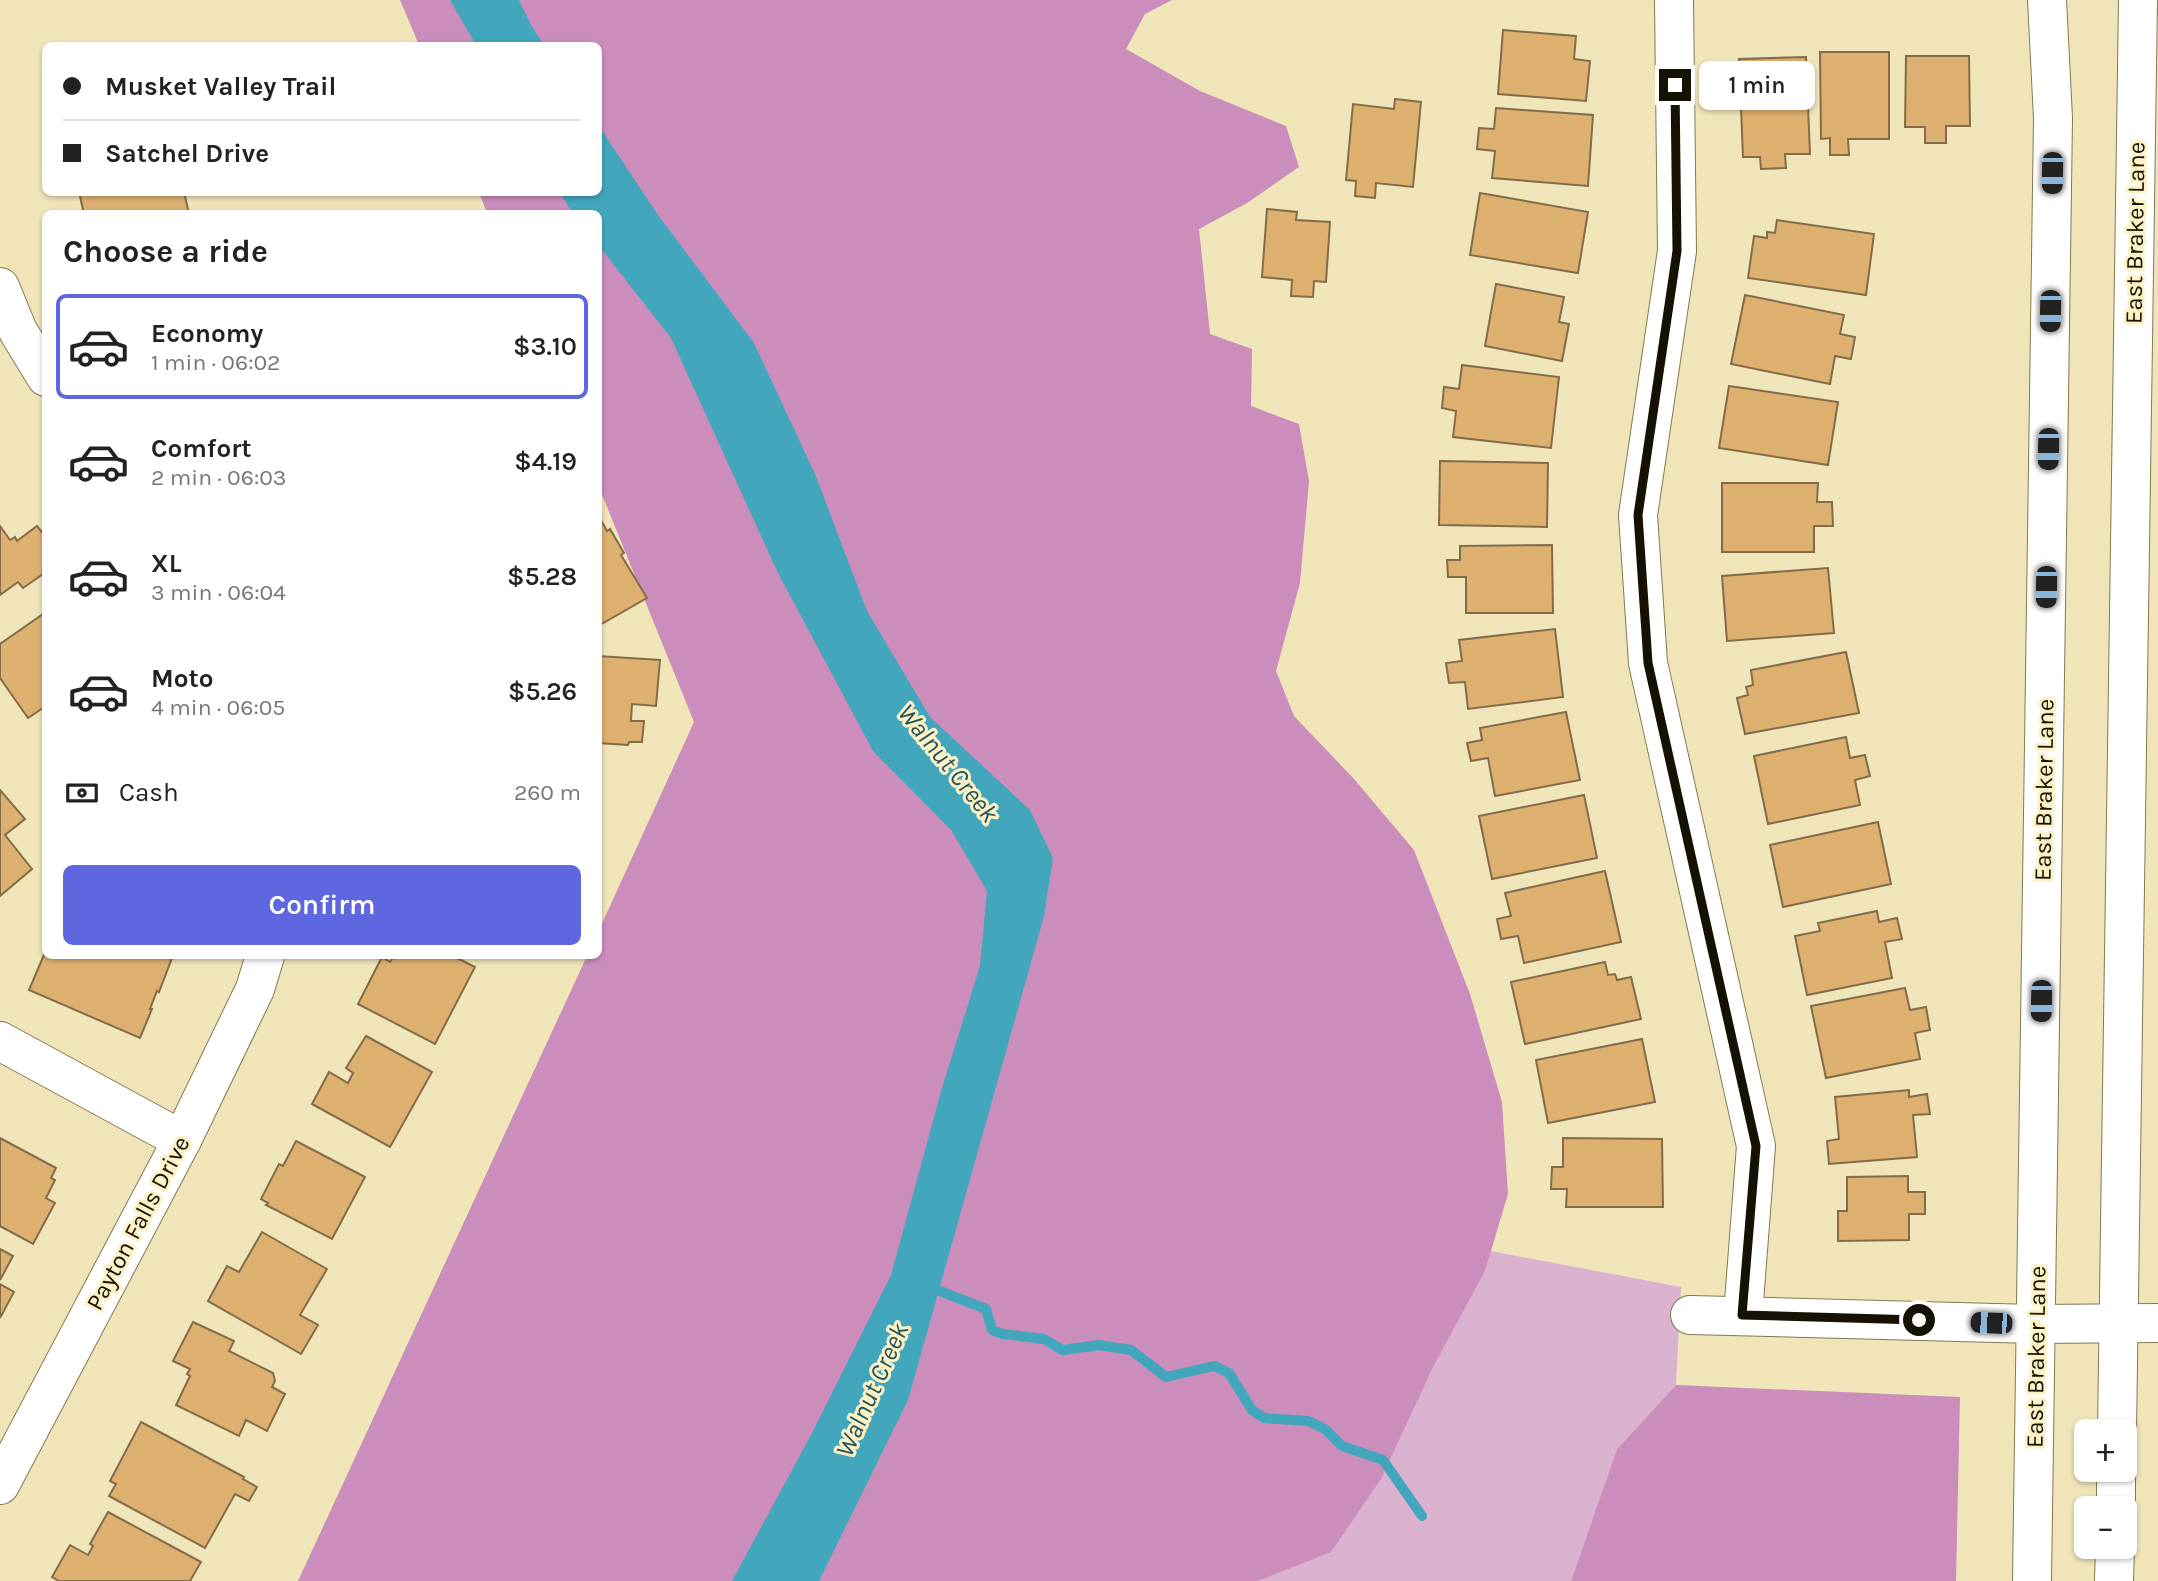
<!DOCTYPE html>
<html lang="en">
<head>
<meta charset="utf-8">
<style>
  body { margin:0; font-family:Karla,sans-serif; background:#f6f6f6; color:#222; height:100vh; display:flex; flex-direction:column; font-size:26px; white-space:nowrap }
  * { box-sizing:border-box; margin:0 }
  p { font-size:23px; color:#767676 }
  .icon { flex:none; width:38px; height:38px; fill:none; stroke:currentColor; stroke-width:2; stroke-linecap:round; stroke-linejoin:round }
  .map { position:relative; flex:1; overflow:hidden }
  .details { position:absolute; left:42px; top:210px; width:560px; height:749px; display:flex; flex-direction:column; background:#fff; border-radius:10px; box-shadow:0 2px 5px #0004 }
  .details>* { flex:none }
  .banner { position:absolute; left:42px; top:42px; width:560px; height:154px; border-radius:10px; box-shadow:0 2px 5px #0004; display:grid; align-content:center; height:154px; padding:0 21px; background:#fff }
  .fabs { position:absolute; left:2074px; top:1419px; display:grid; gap:14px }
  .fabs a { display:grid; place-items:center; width:63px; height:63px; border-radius:10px; background:#fff; box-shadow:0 2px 5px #0004; font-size:35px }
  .end { position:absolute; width:32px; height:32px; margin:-16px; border:9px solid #161203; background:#fff; box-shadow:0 0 0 4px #fff }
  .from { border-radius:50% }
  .bubble { position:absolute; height:49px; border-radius:10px; background:#fff; box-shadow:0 2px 5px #0004; font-size:23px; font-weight:600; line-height:49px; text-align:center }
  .car { position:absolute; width:21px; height:42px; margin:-21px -10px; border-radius:9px; box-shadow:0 0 5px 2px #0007; background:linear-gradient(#222 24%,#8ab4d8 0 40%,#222 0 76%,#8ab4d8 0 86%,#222 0) }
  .banner b { display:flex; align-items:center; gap:24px; height:66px; font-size:26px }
  .banner b+b { border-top:2px solid #e0e0e0 }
  .banner i { width:18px; height:18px; background:#222 }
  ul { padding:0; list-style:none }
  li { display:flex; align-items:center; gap:21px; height:105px; margin:0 14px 10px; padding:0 7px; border:4px solid transparent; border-radius:10px }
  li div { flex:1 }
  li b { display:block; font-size:26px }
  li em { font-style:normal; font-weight:600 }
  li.selected { border-color:#5e67df }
  li>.icon { width:63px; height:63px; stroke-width:1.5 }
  h2 { padding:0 21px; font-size:32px; line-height:84px }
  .pay { display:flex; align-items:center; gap:18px; height:77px; padding:0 21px; font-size:26px }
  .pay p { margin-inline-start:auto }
  .action { display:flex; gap:14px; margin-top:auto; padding:14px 21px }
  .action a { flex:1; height:80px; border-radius:10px; background:#5e67df; color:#fff; font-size:28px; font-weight:600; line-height:80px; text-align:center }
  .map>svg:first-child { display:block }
  .green { fill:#dbb1d0 }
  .forest { fill:#cb8dbc }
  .water { fill:#42a6bd }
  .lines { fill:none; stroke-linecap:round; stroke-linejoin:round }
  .stream { stroke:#42a6bd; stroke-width:10 }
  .building { fill:#ddb06f; stroke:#846c4a; stroke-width:2 }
  .minor-casing { stroke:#837951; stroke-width:40 }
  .minor { stroke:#fff; stroke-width:38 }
  .route { stroke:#161203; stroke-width:9 }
  .labels { text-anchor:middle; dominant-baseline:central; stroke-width:6; stroke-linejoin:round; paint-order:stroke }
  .street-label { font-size:24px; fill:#161203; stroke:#fdf2c6 }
  .water-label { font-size:26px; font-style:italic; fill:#27535d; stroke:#fdf2c6 }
</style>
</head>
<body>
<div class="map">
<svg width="2158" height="1581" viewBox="0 0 2158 1581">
  <rect width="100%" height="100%" fill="#f0e5b9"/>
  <!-- green -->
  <path class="green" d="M 1491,1251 L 1681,1287 L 1676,1385 L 1617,1449 L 1571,1581 L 1258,1581 L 1332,1551 L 1485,1271 Z"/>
  <!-- forest -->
  <g class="forest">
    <path d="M 400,0 L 1172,0 L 1145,14 L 1126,49 L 1200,91 L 1286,126 L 1299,167 L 1247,203 L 1199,229 L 1210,334 L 1252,349 L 1251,406 L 1299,424 L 1309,481 L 1300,583 L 1276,671 L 1294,716 L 1354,779 L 1414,850 L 1470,994 L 1502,1102 L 1508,1194 L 1485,1271 L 1432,1369 L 1381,1479 L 1331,1552 L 1258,1581 L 298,1581 L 587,956 L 598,956 L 599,930 L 694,722 L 599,487 L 598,214 L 487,213 L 479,193 L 598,192 L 598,46 L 419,45 Z"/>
    <path d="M 1676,1385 L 1960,1397 L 1956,1581 L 1571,1581 L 1617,1449 Z"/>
  </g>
  <!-- water -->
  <g class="water">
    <path d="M 450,0 L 519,0 L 532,27 L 544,45 L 476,45 Z"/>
    <path d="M 599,126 L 658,215 L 754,343 L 815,474 L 867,611 L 930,717 L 1030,810 L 1053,858 L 1044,916 L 908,1400 L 819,1581 L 732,1581 L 812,1433 L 891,1275 L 942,1088 L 980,966 L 987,891 L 951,830 L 873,751 L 777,571 L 671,338 L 599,246 L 598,214 L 573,213 L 560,193 L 598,192 Z"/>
  </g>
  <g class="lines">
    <!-- stream -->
    <path class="stream" d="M 927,1286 L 986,1309 L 992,1330 L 1003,1334 L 1044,1339 L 1062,1350 L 1099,1345 L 1131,1350 L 1166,1377 L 1214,1366 L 1229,1373 L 1252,1410 L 1264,1418 L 1308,1421 L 1325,1429 L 1342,1446 L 1383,1460 L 1422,1516"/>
  </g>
  <!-- building -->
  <g class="building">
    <path d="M 1503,30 L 1576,36 L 1574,59 L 1590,61 L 1586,101 L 1498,94 Z"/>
    <path d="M 1820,52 L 1889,52 L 1889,139 L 1848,139 L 1849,155 L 1830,155 L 1830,138 L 1821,139 Z"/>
    <path d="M 1906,56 L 1969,56 L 1970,126 L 1946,126 L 1946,143 L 1925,143 L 1925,127 L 1905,127 Z"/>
    <path d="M 1806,57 L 1810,154 L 1785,154 L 1786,168 L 1761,169 L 1760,157 L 1743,157 L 1739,59 Z"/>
    <path d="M 1395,99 L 1421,102 L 1413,187 L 1376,183 L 1375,198 L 1355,196 L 1356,181 L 1346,180 L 1353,104 L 1394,109 Z"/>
    <path d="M 1496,108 L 1593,115 L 1588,186 L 1492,178 L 1495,151 L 1477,149 L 1479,128 L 1494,129 Z"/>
    <path d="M 79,192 L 184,192 L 189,214 L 84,214 Z"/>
    <path d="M 1480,193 L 1588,212 L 1578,273 L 1470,255 Z"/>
    <path d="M 1267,209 L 1297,212 L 1296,220 L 1330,222 L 1326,282 L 1314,281 L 1313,297 L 1291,296 L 1292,280 L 1262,277 Z"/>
    <path d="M 1777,220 L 1874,234 L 1866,295 L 1748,278 L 1754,236 L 1767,238 L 1767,232 L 1775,233 Z"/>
    <path d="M 1496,284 L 1564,297 L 1559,322 L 1569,324 L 1562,361 L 1485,346 Z"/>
    <path d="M 1745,295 L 1844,315 L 1840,334 L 1855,337 L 1851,359 L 1835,356 L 1830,384 L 1731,364 Z"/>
    <path d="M 1462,365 L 1559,377 L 1551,448 L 1453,437 L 1456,411 L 1442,408 L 1444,387 L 1459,389 Z"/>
    <path d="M 1729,386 L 1838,402 L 1828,465 L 1719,448 Z"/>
    <path d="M 1440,461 L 1548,463 L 1547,527 L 1439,525 Z"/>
    <path d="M 1722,483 L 1818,483 L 1817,502 L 1832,502 L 1833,526 L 1814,526 L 1814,552 L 1722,552 Z"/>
    <path d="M 602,522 L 607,531 L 610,529 L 624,553 L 621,555 L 647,598 L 598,626 L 598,524 Z"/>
    <path d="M 0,526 L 10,540 L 15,537 L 17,541 L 37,526 L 46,537 L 46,572 L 23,588 L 18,582 L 0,595 Z"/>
    <path d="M 1552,545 L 1553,613 L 1466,613 L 1466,577 L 1448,577 L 1447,560 L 1460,560 L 1460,546 Z"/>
    <path d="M 1828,568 L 1834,633 L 1727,641 L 1722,576 Z"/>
    <path d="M 46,612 L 46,706 L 28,718 L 0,678 L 0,644 Z"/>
    <path d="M 1555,629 L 1563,697 L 1468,709 L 1465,682 L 1449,683 L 1446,663 L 1462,661 L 1459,640 Z"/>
    <path d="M 1846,652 L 1859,713 L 1745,734 L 1737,698 L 1748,695 L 1746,687 L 1753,685 L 1751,670 Z"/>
    <path d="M 598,656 L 660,660 L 656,706 L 632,704 L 631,721 L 644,721 L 642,742 L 629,742 L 628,745 L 598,743 Z"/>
    <path d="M 1566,712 L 1580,780 L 1495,796 L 1488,758 L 1471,761 L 1467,743 L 1482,740 L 1480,728 Z"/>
    <path d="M 1846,737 L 1850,758 L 1865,755 L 1870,776 L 1855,780 L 1860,805 L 1768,824 L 1754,756 Z"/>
    <path d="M 0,790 L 25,819 L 5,835 L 32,869 L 0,896 Z"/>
    <path d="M 1584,795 L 1597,858 L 1492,879 L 1479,816 Z"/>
    <path d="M 1878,822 L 1891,884 L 1783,907 L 1770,845 Z"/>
    <path d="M 1605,871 L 1621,942 L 1524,963 L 1518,936 L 1501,939 L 1497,919 L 1511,916 L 1505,893 Z"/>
    <path d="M 1877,911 L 1879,922 L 1897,918 L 1902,939 L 1885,942 L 1892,978 L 1807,995 L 1795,936 L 1820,931 L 1818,923 Z"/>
    <path d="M 46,950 L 46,956 L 122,956 L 128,958 L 130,956 L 167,956 L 172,958 L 159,992 L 157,991 L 150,1009 L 152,1009 L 140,1038 L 29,990 Z"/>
    <path d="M 394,956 L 453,956 L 475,967 L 435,1044 L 358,1004 L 382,957 L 390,962 Z"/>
    <path d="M 1605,962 L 1608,975 L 1615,974 L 1617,980 L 1631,977 L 1641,1019 L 1525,1044 L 1511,982 Z"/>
    <path d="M 1905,988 L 1910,1010 L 1926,1007 L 1930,1030 L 1915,1033 L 1920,1059 L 1826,1078 L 1811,1006 Z"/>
    <path d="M 366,1036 L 432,1072 L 390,1147 L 312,1104 L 329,1072 L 348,1083 L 353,1073 L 346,1068 Z"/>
    <path d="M 1642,1039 L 1655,1102 L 1548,1123 L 1536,1060 Z"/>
    <path d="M 1909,1090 L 1909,1097 L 1927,1094 L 1930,1114 L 1913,1115 L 1917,1157 L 1829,1164 L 1827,1141 L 1839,1139 L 1835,1097 Z"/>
    <path d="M 0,1138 L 56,1168 L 51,1178 L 55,1180 L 46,1198 L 55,1203 L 33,1244 L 0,1226 Z"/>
    <path d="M 1563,1138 L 1662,1139 L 1663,1207 L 1566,1207 L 1567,1189 L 1551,1189 L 1552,1167 L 1563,1167 Z"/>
    <path d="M 296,1141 L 365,1177 L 332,1239 L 266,1205 L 268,1203 L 261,1199 L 279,1164 L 283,1166 Z"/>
    <path d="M 1908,1176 L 1908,1192 L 1925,1192 L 1925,1214 L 1909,1214 L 1909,1240 L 1838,1241 L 1838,1211 L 1847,1211 L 1847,1177 Z"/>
    <path d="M 262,1232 L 327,1269 L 300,1315 L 318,1325 L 301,1354 L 208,1301 L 227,1266 L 239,1272 Z"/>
    <path d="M 0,1249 L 13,1256 L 0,1280 Z"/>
    <path d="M 0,1284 L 14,1292 L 0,1318 Z"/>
    <path d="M 193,1322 L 234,1341 L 229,1351 L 273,1373 L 275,1381 L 272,1387 L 285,1394 L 267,1431 L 246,1420 L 239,1436 L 176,1405 L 190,1376 L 187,1374 L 190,1369 L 173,1361 Z"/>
    <path d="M 141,1422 L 244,1477 L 243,1479 L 257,1487 L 249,1501 L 235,1494 L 205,1548 L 109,1496 L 116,1484 L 110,1481 Z"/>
    <path d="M 108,1512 L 201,1562 L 190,1581 L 59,1581 L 52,1577 L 70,1545 L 88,1555 L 93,1546 L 90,1544 Z"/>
  </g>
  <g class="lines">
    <!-- minor casing -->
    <g class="minor-casing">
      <g id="minor">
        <path d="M 1674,0 L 1677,251 L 1638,515 L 1648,663 L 1756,1146 L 1743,1315"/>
        <path d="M 0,287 L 18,331 L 46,377"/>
        <path d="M 0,1041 L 182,1140"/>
        <path d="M 1690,1315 L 2036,1324 L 2158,1323"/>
        <path d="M 2117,1432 L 2138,0"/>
        <path d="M 0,1485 L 182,1140 L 255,989 L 265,956"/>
        <path d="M 2116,1508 L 2116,1470"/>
        <path d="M 2032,1581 L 2053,118 L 2047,0"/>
        <path d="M 2114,1581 L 2115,1547"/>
      </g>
    </g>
    <!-- minor -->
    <use href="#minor" class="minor"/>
  </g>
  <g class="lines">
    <!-- route -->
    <path class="route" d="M 1675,85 L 1677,251 L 1638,515 L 1648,663 L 1756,1146 L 1742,1315 L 1919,1320"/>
  </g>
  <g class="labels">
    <!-- street labels -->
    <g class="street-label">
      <text transform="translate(2135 233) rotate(-89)">East Braker Lane</text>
      <text transform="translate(2044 790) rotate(-89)">East Braker Lane</text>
      <text transform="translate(138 1223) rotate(-62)">Payton Falls Drive</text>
      <text transform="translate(2036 1357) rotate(-89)">East Braker Lane</text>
    </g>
    <!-- water labels -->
    <g class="water-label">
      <text transform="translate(948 763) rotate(51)">Walnut Creek</text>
      <text transform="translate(872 1390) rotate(-66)">Walnut Creek</text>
    </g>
  </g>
</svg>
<div class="fabs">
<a>+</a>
<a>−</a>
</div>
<i class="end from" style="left:1919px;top:1320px"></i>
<i class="end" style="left:1675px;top:85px"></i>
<div class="bubble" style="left:1699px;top:61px;width:116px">1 min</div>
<i class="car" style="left:2052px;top:173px;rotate:181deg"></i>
<i class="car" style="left:2050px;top:311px;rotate:181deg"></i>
<i class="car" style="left:2048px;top:449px;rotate:181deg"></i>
<i class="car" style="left:2046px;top:587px;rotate:181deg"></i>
<i class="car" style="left:2041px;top:1001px;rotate:181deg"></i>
<i class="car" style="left:1991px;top:1323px;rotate:272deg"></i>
<div class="banner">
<b><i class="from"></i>Musket Valley Trail</b>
<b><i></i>Satchel Drive</b>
</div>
<section class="details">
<h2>Choose a ride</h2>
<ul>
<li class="selected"><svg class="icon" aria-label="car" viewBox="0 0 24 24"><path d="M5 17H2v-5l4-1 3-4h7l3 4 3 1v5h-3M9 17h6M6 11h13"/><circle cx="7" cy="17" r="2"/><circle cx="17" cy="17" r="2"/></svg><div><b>Economy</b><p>1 min · 06:02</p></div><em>$3.10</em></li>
<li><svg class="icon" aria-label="car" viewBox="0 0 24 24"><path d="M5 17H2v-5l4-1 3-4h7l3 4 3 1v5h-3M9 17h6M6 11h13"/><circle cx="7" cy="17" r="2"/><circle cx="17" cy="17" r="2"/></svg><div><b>Comfort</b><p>2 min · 06:03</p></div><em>$4.19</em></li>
<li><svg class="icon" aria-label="car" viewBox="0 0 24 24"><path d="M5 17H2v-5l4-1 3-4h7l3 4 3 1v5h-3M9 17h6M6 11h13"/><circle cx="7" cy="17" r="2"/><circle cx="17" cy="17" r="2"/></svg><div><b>XL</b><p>3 min · 06:04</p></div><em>$5.28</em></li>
<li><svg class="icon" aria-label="car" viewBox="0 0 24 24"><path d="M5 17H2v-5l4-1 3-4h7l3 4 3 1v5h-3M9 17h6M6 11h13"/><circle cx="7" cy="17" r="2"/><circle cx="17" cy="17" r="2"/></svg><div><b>Moto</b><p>4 min · 06:05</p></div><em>$5.26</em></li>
</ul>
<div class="pay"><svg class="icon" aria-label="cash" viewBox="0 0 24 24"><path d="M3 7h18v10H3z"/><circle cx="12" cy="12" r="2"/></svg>Cash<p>260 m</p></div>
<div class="action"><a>Confirm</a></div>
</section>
</div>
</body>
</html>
